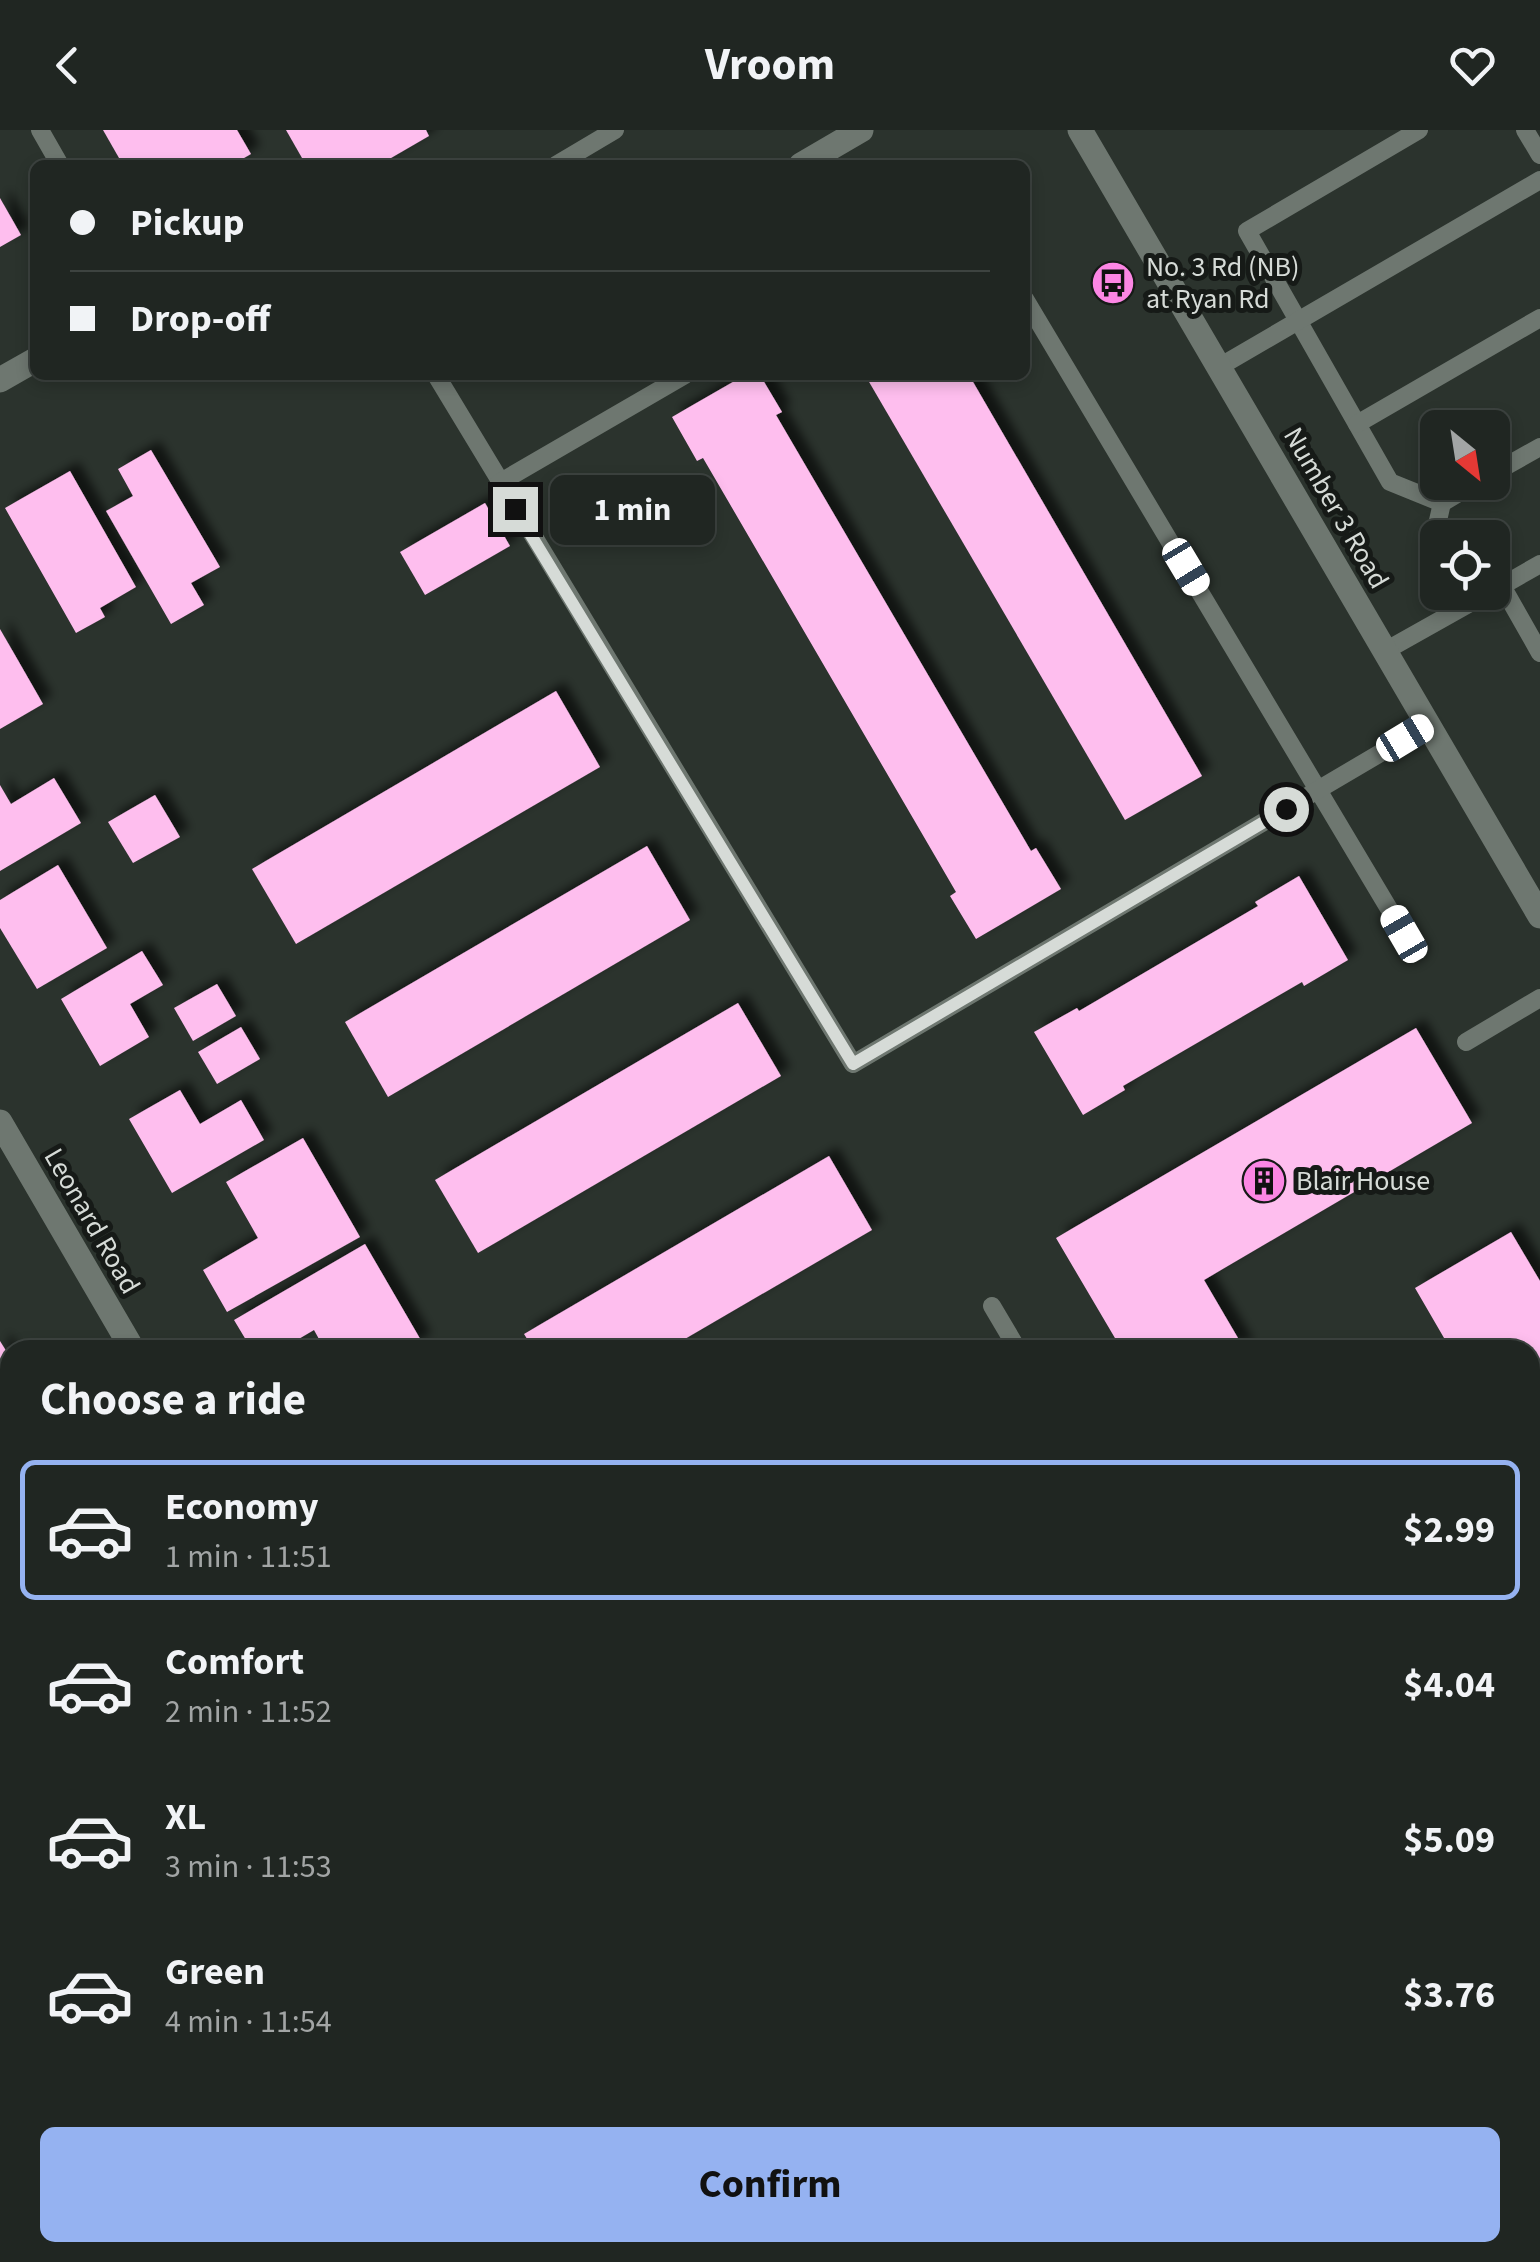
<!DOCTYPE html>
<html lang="en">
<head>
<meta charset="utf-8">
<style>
  body { margin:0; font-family:"Source Sans 3",sans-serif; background:#282e2a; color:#f1f3f6; height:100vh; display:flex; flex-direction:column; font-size:38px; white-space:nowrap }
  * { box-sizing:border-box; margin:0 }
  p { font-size:32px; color:#a2a5a5 }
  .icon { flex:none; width:55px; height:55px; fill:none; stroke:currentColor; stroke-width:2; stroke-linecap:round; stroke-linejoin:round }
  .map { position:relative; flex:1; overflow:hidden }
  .details { position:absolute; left:0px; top:1210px; width:1540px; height:922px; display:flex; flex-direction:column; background:#202622; border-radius:30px 30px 0 0; box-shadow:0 5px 15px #0003,0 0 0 2px #3d4340 }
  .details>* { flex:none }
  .banner { position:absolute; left:30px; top:30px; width:1000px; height:220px; border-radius:15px; box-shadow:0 5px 15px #0003,0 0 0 2px #3d4340; display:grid; align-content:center; height:220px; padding:0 40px; background:#202622 }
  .needle { width:65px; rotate:150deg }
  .controls { position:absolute; left:1420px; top:280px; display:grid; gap:20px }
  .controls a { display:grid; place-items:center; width:90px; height:90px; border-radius:15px; background:#202622; box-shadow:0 5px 15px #0003,0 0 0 2px #3d4340; font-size:50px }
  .end { position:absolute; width:45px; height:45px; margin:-22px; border:12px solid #d6dbd7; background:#111; box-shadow:0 0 0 5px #111 }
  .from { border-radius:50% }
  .bubble { position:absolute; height:70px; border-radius:15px; background:#202622; box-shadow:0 5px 15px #0003,0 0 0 2px #3d4340; font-size:32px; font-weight:700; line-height:70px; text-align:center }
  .car { position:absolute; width:30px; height:60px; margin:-30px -15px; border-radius:12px; box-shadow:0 0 8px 2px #0007; background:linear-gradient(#fff 24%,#345 0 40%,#fff 0 76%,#345 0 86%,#fff 0) }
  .banner b { display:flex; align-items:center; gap:35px; height:95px; font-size:38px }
  .banner b+b { border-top:2px solid #3d4340 }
  .banner i { width:25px; height:25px; background:#f1f3f6 }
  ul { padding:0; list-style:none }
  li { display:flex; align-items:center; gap:30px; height:140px; margin:0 20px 15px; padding:0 20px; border:5px solid transparent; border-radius:15px }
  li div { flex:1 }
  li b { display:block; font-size:38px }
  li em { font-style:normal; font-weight:700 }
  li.current { border-color:#95b2f1 }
  li>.icon { width:90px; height:90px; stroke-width:1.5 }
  h2 { padding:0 40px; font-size:45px; line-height:120px }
  .button { display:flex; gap:20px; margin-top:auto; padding:20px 40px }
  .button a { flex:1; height:115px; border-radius:15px; background:#95b2f1; color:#111; font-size:40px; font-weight:700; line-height:115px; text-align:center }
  header { display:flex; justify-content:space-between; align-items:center; height:130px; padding:0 40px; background:#202622; font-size:45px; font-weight:700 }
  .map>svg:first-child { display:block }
  .building { fill:#febeee; filter:url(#shadow) }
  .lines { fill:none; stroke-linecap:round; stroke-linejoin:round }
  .lane { stroke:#6e7770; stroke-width:18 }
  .street { stroke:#6e7770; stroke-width:25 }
  .secondary { stroke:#6e7770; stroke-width:25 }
  .route { stroke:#d6dbd7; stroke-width:12 }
  .labels { text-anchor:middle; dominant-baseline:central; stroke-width:10; stroke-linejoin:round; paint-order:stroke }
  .poi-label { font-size:28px; fill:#d6dbd7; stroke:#161a17; text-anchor:start }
  .street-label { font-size:28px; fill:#d6dbd7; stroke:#161a17 }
</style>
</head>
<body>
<header><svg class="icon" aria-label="back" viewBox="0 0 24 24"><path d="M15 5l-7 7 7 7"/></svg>Vroom<svg class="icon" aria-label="heart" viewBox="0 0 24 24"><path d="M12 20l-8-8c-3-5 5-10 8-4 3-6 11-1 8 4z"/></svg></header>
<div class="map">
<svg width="1540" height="2132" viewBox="0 0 1540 2132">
  <defs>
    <filter id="shadow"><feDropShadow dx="9" dy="-9" stdDeviation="5" flood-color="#0009"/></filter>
  </defs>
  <rect width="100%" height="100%" fill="#2b332d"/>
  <!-- building -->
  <g class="building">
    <path d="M 103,0 L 237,0 L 251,24 L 232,35 L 123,35 Z"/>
    <path d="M 286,0 L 426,0 L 429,6 L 379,35 L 306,35 Z"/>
    <path d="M 0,68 L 21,105 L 0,117 Z"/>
    <path d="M 745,245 L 760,245 L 782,282 L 776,285 L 1031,721 L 1036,718 L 1061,759 L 976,809 L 950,766 L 956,762 L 703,328 L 697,331 L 672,287 Z"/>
    <path d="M 865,245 L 969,245 L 1202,646 L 1125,690 Z"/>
    <path d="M 151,320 L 220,437 L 191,453 L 204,475 L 171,494 L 106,381 L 133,366 L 118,339 Z"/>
    <path d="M 70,341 L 136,457 L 100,478 L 105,487 L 76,503 L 5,378 Z"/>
    <path d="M 485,373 L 510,416 L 425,465 L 400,422 Z"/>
    <path d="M 0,499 L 43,574 L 0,599 Z"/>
    <path d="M 556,561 L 600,637 L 296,814 L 252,739 Z"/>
    <path d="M 54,648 L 81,693 L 0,741 L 0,655 L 11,674 Z"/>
    <path d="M 155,665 L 180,707 L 133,733 L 108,692 Z"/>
    <path d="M 647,716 L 690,790 L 388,967 L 345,892 Z"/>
    <path d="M 58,735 L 107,818 L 37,859 L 0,798 L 0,770 Z"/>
    <path d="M 1299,746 L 1348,830 L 1304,856 L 1302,852 L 1123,956 L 1125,960 L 1083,985 L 1034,902 L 1077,878 L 1079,881 L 1258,776 L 1255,772 Z"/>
    <path d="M 142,821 L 163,855 L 130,874 L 149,907 L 100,936 L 61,869 Z"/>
    <path d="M 217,854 L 236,886 L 193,911 L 174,878 Z"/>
    <path d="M 738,873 L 781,946 L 478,1123 L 435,1050 Z"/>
    <path d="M 241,897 L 260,929 L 217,954 L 198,922 Z"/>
    <path d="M 1416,898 L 1472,993 L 1204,1150 L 1245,1220 L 1122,1220 L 1056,1108 Z"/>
    <path d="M 180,960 L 200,994 L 241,970 L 264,1010 L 172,1063 L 129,989 Z"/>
    <path d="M 303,1008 L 360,1107 L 227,1182 L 203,1140 L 258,1108 L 226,1052 Z"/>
    <path d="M 829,1026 L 872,1100 L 666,1220 L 534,1220 L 524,1204 Z"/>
    <path d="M 1511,1102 L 1540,1151 L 1540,1287 L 1530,1293 L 1530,1220 L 1451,1220 L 1415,1158 Z"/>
    <path d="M 365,1114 L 422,1212 L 409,1220 L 325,1220 L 314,1200 L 280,1220 L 252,1220 L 234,1190 Z"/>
    <path d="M 0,1211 L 10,1227 L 10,1294 L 0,1300 Z"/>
    <path d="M 10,1311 L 10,1442 L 0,1448 L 0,1316 Z"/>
    <path d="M 10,1453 L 10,1497 L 0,1480 L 0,1459 Z"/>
    <path d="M 10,1729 L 10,1793 L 0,1794 L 0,1730 Z"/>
    <path d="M 1,1821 L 10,1824 L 10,1881 L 0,1878 Z"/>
    <path d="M 1530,1821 L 1533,1827 L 1540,1823 L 1540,1888 L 1530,1893 Z"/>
    <path d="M 0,1908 L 10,1911 L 1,1952 L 0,1952 Z"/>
    <path d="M 1530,1954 L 1540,1955 L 1540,2113 L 1530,2119 Z"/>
    <path d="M 10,2084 L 10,2122 L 122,2122 L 127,2132 L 0,2132 L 0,2090 Z"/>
    <path d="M 133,2122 L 230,2122 L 232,2127 L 224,2132 L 138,2132 Z"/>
    <path d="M 665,2122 L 699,2122 L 705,2132 L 649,2132 Z"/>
    <path d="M 820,2122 L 921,2122 L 926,2132 L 803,2132 Z"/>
    <path d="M 929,2122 L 979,2122 L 963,2132 L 935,2132 Z"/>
    <path d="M 1303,2122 L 1352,2122 L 1358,2132 L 1287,2132 Z"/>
    <path d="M 1361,2122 L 1484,2122 L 1468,2132 L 1366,2132 Z"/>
  </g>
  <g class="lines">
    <!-- lane -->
    <g class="lane">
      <path d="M 40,0 L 60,35"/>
      <path d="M 1419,0 L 1247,101 L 1390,352 L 1442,373"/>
      <path d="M 1525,0 L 1540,25"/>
      <path d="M 556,35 L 615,0"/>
      <path d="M 1025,169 L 1404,804"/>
      <path d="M 1219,237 L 1540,50"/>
      <path d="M 436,245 L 853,934 L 1428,595"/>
      <path d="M 1357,294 L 1540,188"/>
      <path d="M 1492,344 L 1540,317"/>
      <path d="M 499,353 L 685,245"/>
      <path d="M 1438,445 L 1429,430 L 1442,373 L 1477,352"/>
      <path d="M 1502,456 L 1540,523"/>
      <path d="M 1493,461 L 1540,434"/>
      <path d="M 1385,521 L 1490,462"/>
      <path d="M 1466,912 L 1540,868"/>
      <path d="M 992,1176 L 1018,1220"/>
      <path d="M 1530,1766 L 1540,1760"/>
    </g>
    <!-- street -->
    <g class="street">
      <path d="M 801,35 L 861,0"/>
      <path d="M 0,250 L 35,230"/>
      <path d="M 0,992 L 133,1220"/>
    </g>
    <!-- secondary -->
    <g class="secondary">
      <path d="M 1080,0 L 1540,786"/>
      <path d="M 1530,1509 L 1540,1503"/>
      <path d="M 439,2132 L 455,2122"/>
    </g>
  </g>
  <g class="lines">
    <!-- route -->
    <path class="route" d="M 515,379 L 853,934 L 1286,679"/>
  </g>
  <!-- icons -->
  <defs>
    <g id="bus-disc" transform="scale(2.25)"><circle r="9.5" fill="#fc86e4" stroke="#161a17"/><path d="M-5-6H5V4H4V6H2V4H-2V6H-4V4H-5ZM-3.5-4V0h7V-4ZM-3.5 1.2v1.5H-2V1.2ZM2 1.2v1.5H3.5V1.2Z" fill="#111"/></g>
    <g id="building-disc" transform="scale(2.25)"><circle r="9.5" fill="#fc86e4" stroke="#161a17"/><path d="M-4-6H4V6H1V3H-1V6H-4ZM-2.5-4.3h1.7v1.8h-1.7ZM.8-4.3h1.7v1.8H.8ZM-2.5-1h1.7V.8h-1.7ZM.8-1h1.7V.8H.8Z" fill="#111"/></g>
  </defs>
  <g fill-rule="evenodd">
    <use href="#bus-disc" x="1113" y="153"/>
    <use href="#building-disc" x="1264" y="1051"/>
  </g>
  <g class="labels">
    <!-- poi labels -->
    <g class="poi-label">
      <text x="1146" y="137">No. 3 Rd (NB)<tspan x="1146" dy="32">at Ryan Rd</tspan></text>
      <text x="1296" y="1051">Blair House</text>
    </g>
    <!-- street labels -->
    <g class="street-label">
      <text transform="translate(1336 378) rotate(60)">Number 3 Road</text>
      <text transform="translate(92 1091) rotate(60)">Leonard Road</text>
    </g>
  </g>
</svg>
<div class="controls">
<a><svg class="needle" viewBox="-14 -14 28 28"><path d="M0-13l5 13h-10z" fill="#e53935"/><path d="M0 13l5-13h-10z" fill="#a2a5a5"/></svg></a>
<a><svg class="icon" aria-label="locate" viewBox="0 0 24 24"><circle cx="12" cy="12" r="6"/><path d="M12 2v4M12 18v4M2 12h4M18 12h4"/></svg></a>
</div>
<i class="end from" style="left:1286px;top:679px"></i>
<i class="end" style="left:515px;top:379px"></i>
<div class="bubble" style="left:550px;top:345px;width:165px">1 min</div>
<i class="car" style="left:1186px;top:437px;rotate:149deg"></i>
<i class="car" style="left:1405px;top:608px;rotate:59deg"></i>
<i class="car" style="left:1404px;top:804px;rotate:330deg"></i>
<div class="banner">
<b><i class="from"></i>Pickup</b>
<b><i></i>Drop-off</b>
</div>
<section class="details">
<h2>Choose a ride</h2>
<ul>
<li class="current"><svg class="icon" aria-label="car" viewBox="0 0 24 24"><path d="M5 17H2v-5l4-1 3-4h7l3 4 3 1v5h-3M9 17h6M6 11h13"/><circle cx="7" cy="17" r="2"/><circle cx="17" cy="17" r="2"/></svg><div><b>Economy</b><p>1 min · 11:51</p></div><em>$2.99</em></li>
<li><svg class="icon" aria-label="car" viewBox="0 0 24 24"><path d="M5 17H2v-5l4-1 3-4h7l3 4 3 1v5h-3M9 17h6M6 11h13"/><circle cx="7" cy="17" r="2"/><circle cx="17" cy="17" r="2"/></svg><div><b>Comfort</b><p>2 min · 11:52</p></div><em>$4.04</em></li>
<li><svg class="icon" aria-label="car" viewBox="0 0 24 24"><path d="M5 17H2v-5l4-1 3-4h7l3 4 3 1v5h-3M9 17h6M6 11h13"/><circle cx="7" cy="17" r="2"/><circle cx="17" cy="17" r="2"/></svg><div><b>XL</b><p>3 min · 11:53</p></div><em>$5.09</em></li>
<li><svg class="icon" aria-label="car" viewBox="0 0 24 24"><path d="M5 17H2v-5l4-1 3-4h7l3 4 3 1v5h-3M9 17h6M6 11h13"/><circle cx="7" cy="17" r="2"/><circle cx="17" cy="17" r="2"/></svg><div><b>Green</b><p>4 min · 11:54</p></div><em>$3.76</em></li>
</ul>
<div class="button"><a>Confirm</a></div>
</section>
</div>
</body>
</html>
